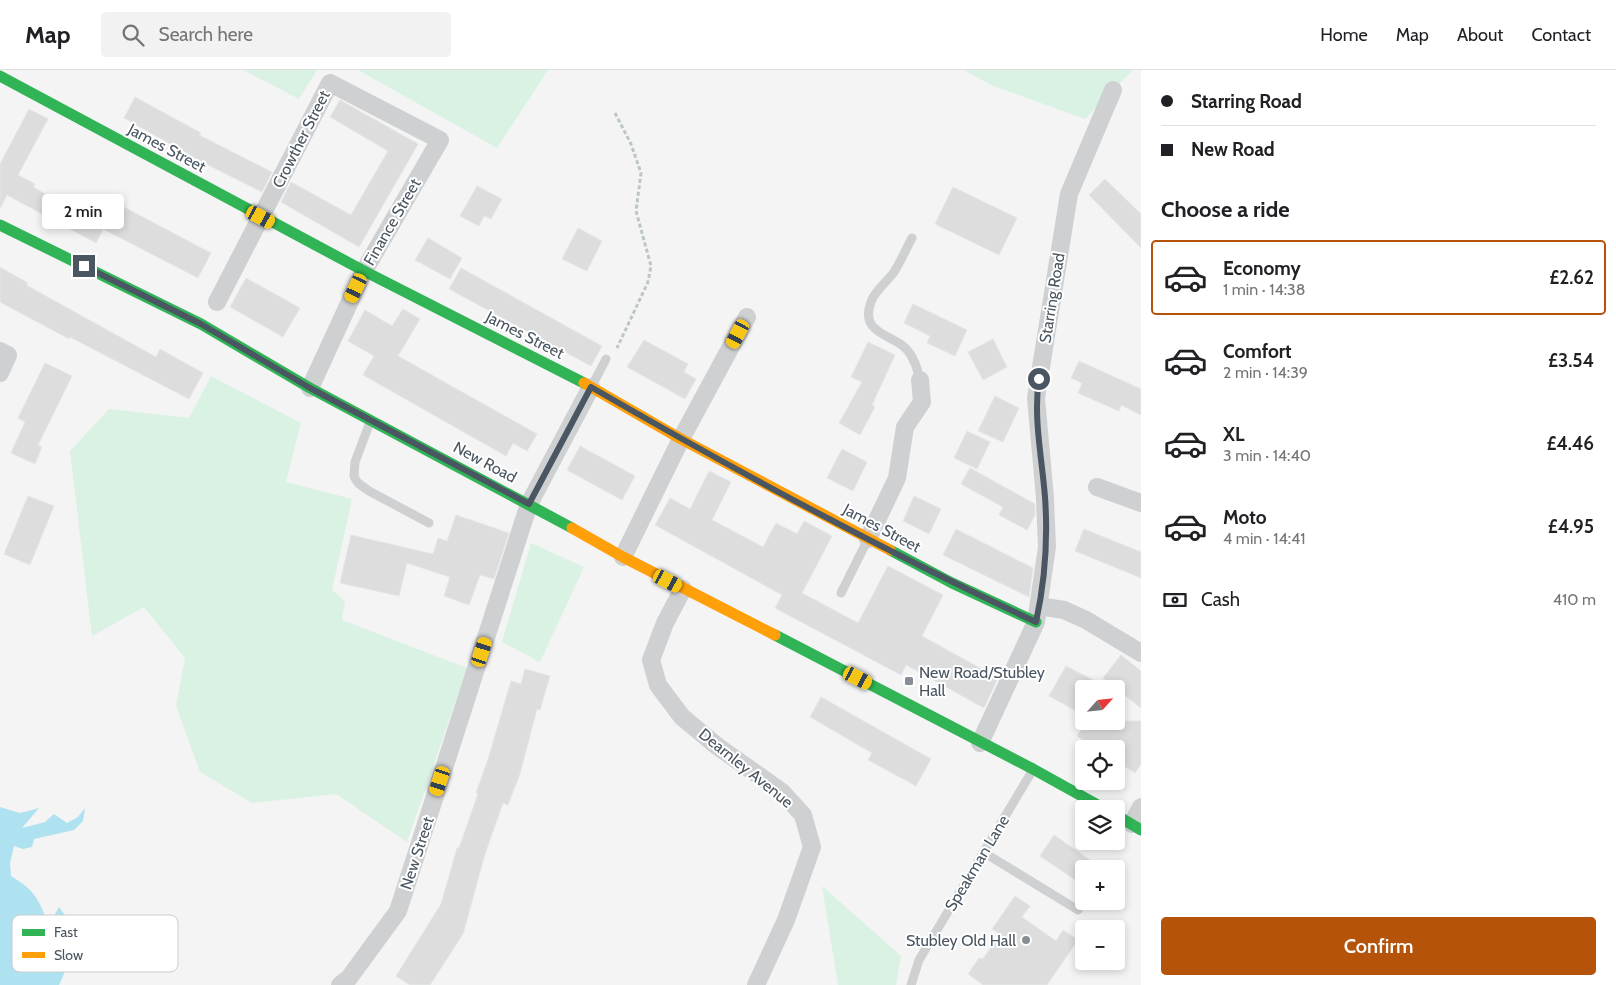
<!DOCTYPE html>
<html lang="en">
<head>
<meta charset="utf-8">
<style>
  body { margin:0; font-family:Cabin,sans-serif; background:#f2f2f2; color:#202124; height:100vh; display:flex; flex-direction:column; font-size:19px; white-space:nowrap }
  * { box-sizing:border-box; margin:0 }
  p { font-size:16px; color:#757577 }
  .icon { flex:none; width:28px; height:28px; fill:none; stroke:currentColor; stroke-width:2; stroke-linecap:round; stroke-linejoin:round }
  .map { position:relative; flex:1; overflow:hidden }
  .panel { display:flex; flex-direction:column; background:#fff; width:475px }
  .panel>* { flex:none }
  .hud { display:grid; align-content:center; height:110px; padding:0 20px; background:#fff }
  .needle { width:32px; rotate:63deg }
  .tools { position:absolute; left:1075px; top:610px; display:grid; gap:10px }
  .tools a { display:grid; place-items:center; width:50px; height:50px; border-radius:5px; background:#fff; box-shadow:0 2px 8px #0003; font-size:25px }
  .end { position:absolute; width:22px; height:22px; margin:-11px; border:6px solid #4a5661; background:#fff; box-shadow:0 0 0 2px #fff }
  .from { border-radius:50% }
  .bubble { position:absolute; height:35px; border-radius:5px; background:#fff; box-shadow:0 2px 8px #0003; font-size:16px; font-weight:600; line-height:35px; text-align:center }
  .car { position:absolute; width:15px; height:30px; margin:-15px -8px; border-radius:6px; box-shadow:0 0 4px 1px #0007; background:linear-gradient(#f5c518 24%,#345 0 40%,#f5c518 0 76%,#345 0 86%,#f5c518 0) }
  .hud b { display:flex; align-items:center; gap:18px; height:48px; font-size:19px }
  .hud b+b { border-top:1px solid #e0e0e0 }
  .hud i { width:12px; height:12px; background:#202124 }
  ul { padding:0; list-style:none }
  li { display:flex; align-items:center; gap:15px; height:75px; margin:0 10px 8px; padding:0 10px; border:2px solid transparent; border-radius:5px }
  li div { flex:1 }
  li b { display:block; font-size:19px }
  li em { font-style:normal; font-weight:600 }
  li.on { border-color:#b45309 }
  li>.icon { width:45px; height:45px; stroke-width:1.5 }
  h2 { padding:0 20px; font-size:22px; line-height:60px }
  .pay { display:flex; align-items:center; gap:12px; height:55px; padding:0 20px; font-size:19px }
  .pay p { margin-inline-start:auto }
  .action { display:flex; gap:10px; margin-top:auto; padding:10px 20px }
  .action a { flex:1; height:58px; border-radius:5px; background:#b45309; color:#fff; font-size:20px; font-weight:600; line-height:58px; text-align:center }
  header { display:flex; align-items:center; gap:30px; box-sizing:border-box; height:70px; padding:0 25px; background:#fff; border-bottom:1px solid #e0e0e0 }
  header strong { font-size:24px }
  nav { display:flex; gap:28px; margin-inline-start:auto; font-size:18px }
  .search { width:350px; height:45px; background:#f2f2f2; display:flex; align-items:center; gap:12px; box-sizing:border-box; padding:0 18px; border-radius:5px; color:#757577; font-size:19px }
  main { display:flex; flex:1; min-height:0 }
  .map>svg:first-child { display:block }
  .green { fill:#d9f2e3 }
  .water { fill:#aee2f0 }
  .building { fill:#ddddde; stroke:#e5e6e7 }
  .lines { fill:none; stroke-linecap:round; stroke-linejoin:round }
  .path { stroke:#bcc7c4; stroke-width:3; stroke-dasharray:4 2.5; stroke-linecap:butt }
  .lane { stroke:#ced0d2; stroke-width:9 }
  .street { stroke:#ced0d2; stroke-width:18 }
  .fast { stroke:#30b455; stroke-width:11 }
  .slow { stroke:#ff9f0a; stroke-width:11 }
  .route { stroke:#4a5661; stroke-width:6 }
  .poi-dot { fill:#868d94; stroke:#fff; stroke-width:2 }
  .labels { text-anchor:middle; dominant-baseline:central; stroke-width:4; stroke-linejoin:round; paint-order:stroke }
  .street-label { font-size:16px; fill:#4a5661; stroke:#fff }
  .poi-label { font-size:16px; fill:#4a5661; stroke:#fff; text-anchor:start }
  .key { fill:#fff; stroke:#c9ccd0; stroke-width:1 }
  .key-label { font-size:14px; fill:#4a5661 }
</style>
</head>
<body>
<header>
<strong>Map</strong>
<div class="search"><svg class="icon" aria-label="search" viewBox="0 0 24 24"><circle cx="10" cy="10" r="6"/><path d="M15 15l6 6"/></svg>Search here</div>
<nav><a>Home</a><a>Map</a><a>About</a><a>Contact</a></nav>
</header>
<main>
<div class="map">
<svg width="1141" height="915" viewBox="0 0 1141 915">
  <rect width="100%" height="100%" fill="#f4f4f4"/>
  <!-- green -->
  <g class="green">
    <path d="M 243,0 L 317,0 L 299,29 Z"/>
    <path d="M 358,0 L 548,0 L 497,78 Z"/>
    <path d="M 964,0 L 1133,0 L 1085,49 L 991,15 Z"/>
    <path d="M 211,306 L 301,353 L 286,412 L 352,429 L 332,520 L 345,531 L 342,550 L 467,598 L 407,772 L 336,724 L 252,733 L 200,702 L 176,636 L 185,588 L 144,537 L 92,566 L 70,381 L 109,339 L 189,348 Z"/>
    <path d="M 531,473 L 584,497 L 540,592 L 502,572 Z"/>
    <path d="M 822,816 L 901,886 L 896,915 L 838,915 Z"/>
  </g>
  <!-- water -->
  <path class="water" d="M 0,737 L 20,743 L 39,738 L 22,758 L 45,752 L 54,744 L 67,753 L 78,747 L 85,738 L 83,751 L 74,760 L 34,769 L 32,777 L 23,779 L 14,776 L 10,793 L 11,806 C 22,813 32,819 38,831 C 43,838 43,847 51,851 L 59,837 L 72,855 L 77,875 L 59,915 L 0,915 Z"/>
  <!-- building -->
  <g class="building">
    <path d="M 135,27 L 201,63 L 199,65 L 272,102 L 262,122 L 206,94 L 124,48 Z"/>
    <path d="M 340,30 L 418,74 L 359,177 L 281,132 L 291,112 L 351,145 L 388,81 L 330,47 Z"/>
    <path d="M 29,39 L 48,49 L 18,105 L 35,114 L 33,117 L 69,137 L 76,124 L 115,144 L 120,135 L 211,183 L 198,208 L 103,159 L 96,173 L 7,125 L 0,139 L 0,94 Z"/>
    <path d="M 1105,109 L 1141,144 L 1141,178 L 1089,125 Z"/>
    <path d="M 477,116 L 502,129 L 491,149 L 484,146 L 479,156 L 460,146 Z"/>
    <path d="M 953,117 L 1017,148 L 999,185 L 935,154 Z"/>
    <path d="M 578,158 L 602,171 L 587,201 L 562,189 Z"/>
    <path d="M 428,168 L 462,188 L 450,209 L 415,190 Z"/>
    <path d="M 0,197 L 28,213 L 26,215 L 156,287 L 160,279 L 203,303 L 189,329 L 70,267 L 69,269 L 0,232 Z"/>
    <path d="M 461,198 L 602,276 L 591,296 L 449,219 Z"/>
    <path d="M 246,208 L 300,238 L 283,267 L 230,237 Z"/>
    <path d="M 913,234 L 967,260 L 955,286 L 927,273 L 930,266 L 904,253 Z"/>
    <path d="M 403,239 L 420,249 L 398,286 L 537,364 L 527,381 L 513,373 L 506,386 L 363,305 L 374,286 L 348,271 L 365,240 L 392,256 Z"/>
    <path d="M 993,269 L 1007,297 L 983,310 L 968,282 Z"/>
    <path d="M 644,270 L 688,294 L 684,302 L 696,309 L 685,329 L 627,297 Z"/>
    <path d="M 868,272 L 895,285 L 872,335 L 875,337 L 860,365 L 839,353 L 862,312 L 851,307 Z"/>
    <path d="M 1079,291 L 1141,319 L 1141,345 L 1121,335 L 1119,341 L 1078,323 L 1082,313 L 1071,308 Z"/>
    <path d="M 45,293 L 72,306 L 38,375 L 42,377 L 35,394 L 11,383 L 25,352 L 18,348 Z"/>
    <path d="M 995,326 L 1019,338 L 1003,372 L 978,361 Z"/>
    <path d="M 967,361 L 990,372 L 977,399 L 954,388 Z"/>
    <path d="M 580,376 L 635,406 L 622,430 L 567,400 Z"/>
    <path d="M 842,379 L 867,392 L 853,421 L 827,408 Z"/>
    <path d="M 970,398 L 1035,434 L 1035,445 L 1027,460 L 999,445 L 1003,437 L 961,414 Z"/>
    <path d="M 709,401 L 731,412 L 712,450 L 763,477 L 776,453 L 797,464 L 804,451 L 832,466 L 802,523 L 858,553 L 888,496 L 943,525 L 922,566 L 998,608 L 984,638 L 906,595 L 901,605 L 775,538 L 782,525 L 655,455 L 670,428 L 690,439 Z"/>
    <path d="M 28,426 L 54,436 L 30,495 L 4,484 Z"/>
    <path d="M 914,426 L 941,439 L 929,464 L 903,451 Z"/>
    <path d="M 456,445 L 509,463 L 494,509 L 480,505 L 469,535 L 444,526 L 450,507 L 407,493 L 399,526 L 340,513 L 351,465 L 433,484 L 438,468 L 447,471 Z"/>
    <path d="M 956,459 L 1033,498 L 1029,527 L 943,485 Z"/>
    <path d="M 1084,459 L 1141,482 L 1141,508 L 1075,481 Z"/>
    <path d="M 1121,585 L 1141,601 L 1141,638 L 1103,608 Z"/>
    <path d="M 1066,596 L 1097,612 L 1093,619 L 1084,619 L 1084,636 L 1080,643 L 1049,626 Z"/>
    <path d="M 525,599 L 550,606 L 540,640 L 537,639 L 520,704 L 508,735 L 503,733 L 485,784 L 463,864 L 430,915 L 410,915 L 396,906 L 441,834 L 457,778 L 459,778 L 478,724 L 476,723 L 488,689 L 511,611 L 521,614 Z"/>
    <path d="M 821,627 L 931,689 L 916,716 L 868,690 L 872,683 L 810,647 Z"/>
    <path d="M 1087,651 L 1141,651 L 1141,694 L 1135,703 L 1116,691 L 1116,679 L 1097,679 L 1077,666 Z"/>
    <path d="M 1054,765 L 1103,799 L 1084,799 L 1084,816 L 1040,786 Z"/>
    <path d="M 1015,826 L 1030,836 L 1022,847 L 1056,871 L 1063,860 L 1078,870 L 1047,915 L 983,915 L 968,904 L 979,888 L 983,889 L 1000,864 L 992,859 Z"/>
  </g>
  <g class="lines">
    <!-- path -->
    <path class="path" d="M 615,43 L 631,74 L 641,103 L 636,141 L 651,196 L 648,212 L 617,278"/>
    <!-- lane -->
    <g class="lane">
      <path d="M 912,168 C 906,179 901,191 894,202 C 887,212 875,220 871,232 C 860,261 887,264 903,276 C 913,284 917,297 920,310"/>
      <path d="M 593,314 L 606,289"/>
      <path d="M 370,352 L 355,392 L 354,406 L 356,410 L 358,413 L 369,421 L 429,453"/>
      <path d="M 841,523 L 867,471"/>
      <path d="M 983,782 L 1078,840"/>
      <path d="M 911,915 L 919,890 L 1031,703"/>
    </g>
    <!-- street -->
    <g class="street">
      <path d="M 217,232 L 330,13 L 440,70 L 364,201 L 310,318"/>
      <path d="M 0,281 L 8,285 L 0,303"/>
      <path d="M 1097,417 L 1141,433"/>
      <path d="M 868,469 L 897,408 L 905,357 L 922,332 L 920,310"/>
      <path d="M 623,487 L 681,369 L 747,247"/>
      <path d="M 683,519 L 665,553 L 651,590 L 658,615 L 682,647 L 717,676 L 782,722 L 803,745 L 812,777 L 786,850 L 756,915"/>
      <path d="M 1039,536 L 1064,540 L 1086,550 L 1141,583"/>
      <path d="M 980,673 L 1036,552 L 1047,477 L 1045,428 L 1036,328 L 1069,124 L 1113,20"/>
      <path d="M 1132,754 L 1141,737"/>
      <path d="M 340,915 L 349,908 L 398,841 L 529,434 L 591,317"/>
    </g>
    <!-- fast -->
    <g class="fast">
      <path d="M 0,6 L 364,201 L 584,313"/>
      <path d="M 0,155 L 201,254 L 310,318 L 572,458"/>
      <path d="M 890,480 L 952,513 L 1036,552"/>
      <path d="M 775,565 L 1033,699 L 1105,739"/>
      <path d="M 1116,745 L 1141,760"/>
    </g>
    <!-- slow -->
    <g class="slow">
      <path d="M 584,313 L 681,369 L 890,480"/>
      <path d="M 572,458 L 623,487 L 775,565"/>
    </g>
  </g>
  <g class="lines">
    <!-- route -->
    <path class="route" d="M 84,196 L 201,254 L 310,318 L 529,434 L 591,317 C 736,401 884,481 1036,552 C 1045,511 1048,469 1045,427 C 1042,388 1033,347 1039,309"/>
  </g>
  <!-- markers -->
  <g class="poi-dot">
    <rect x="904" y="606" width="10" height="10" rx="2.5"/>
    <circle cx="1026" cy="870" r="5"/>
  </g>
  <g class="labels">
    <!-- street labels -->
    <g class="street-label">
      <text transform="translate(301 69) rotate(-63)">Crowther Street</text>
      <text transform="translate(167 78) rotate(28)">James Street</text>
      <text transform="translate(392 152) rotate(-60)">Finance Street</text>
      <text transform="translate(1052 228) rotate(-81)">Starring Road</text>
      <text transform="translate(525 265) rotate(27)">James Street</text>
      <text transform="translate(485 392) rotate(28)">New Road</text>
      <text transform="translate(882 458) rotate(28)">James Street</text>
      <text transform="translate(746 698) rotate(39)">Dearnley Avenue</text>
      <text transform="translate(417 783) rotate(-72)">New Street</text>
      <text transform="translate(977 793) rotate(-59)">Speakman Lane</text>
    </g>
    <!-- poi labels -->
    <g class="poi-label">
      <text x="919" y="602">New Road/Stubley<tspan x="919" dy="18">Hall</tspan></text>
      <text x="1016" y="870" text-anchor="end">Stubley Old Hall</text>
    </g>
  </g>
  <!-- legend -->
  <rect x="12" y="845" width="166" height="57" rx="8" class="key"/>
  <rect x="22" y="859" width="23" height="7" fill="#30b455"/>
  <rect x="22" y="882" width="23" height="6" fill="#ff9f0a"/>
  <g class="key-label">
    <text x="54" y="867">Fast</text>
    <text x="54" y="890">Slow</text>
  </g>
</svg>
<div class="tools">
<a><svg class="needle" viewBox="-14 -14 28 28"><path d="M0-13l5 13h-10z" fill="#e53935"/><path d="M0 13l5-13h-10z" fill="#757577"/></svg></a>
<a><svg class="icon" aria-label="locate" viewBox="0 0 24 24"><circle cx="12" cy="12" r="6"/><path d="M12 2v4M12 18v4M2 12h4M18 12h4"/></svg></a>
<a><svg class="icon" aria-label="layers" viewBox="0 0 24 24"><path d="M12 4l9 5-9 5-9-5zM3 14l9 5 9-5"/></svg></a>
<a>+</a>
<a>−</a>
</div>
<i class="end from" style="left:1039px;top:309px"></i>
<i class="end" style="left:84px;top:196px"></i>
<div class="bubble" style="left:42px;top:124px;width:82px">2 min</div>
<i class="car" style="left:261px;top:147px;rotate:118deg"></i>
<i class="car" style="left:356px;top:218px;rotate:205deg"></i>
<i class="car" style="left:738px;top:264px;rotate:208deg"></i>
<i class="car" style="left:668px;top:511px;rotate:118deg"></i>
<i class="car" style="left:482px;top:582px;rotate:18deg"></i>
<i class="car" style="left:858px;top:608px;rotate:117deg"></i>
<i class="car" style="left:440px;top:711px;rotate:198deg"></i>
</div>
<section class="panel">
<div class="hud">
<b><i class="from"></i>Starring Road</b>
<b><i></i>New Road</b>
</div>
<h2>Choose a ride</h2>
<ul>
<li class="on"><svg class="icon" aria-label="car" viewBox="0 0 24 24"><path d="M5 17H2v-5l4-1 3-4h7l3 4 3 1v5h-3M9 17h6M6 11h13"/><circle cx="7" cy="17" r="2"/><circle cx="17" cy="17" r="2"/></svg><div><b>Economy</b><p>1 min · 14:38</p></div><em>£2.62</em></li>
<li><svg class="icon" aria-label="car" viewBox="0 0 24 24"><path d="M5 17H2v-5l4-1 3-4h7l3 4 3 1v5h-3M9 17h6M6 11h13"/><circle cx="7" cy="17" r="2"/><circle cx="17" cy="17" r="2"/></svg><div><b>Comfort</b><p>2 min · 14:39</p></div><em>£3.54</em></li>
<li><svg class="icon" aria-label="car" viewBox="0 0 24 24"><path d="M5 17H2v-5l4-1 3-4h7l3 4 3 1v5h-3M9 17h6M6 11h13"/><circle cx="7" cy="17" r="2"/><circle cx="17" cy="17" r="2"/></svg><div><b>XL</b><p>3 min · 14:40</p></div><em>£4.46</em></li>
<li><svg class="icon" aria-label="car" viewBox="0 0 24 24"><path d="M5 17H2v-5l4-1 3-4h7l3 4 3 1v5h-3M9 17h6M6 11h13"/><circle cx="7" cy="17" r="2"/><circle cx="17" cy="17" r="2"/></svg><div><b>Moto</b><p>4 min · 14:41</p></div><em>£4.95</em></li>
</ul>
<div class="pay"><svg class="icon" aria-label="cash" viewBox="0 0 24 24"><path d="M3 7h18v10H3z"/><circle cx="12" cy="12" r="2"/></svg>Cash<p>410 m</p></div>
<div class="action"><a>Confirm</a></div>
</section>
</main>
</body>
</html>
